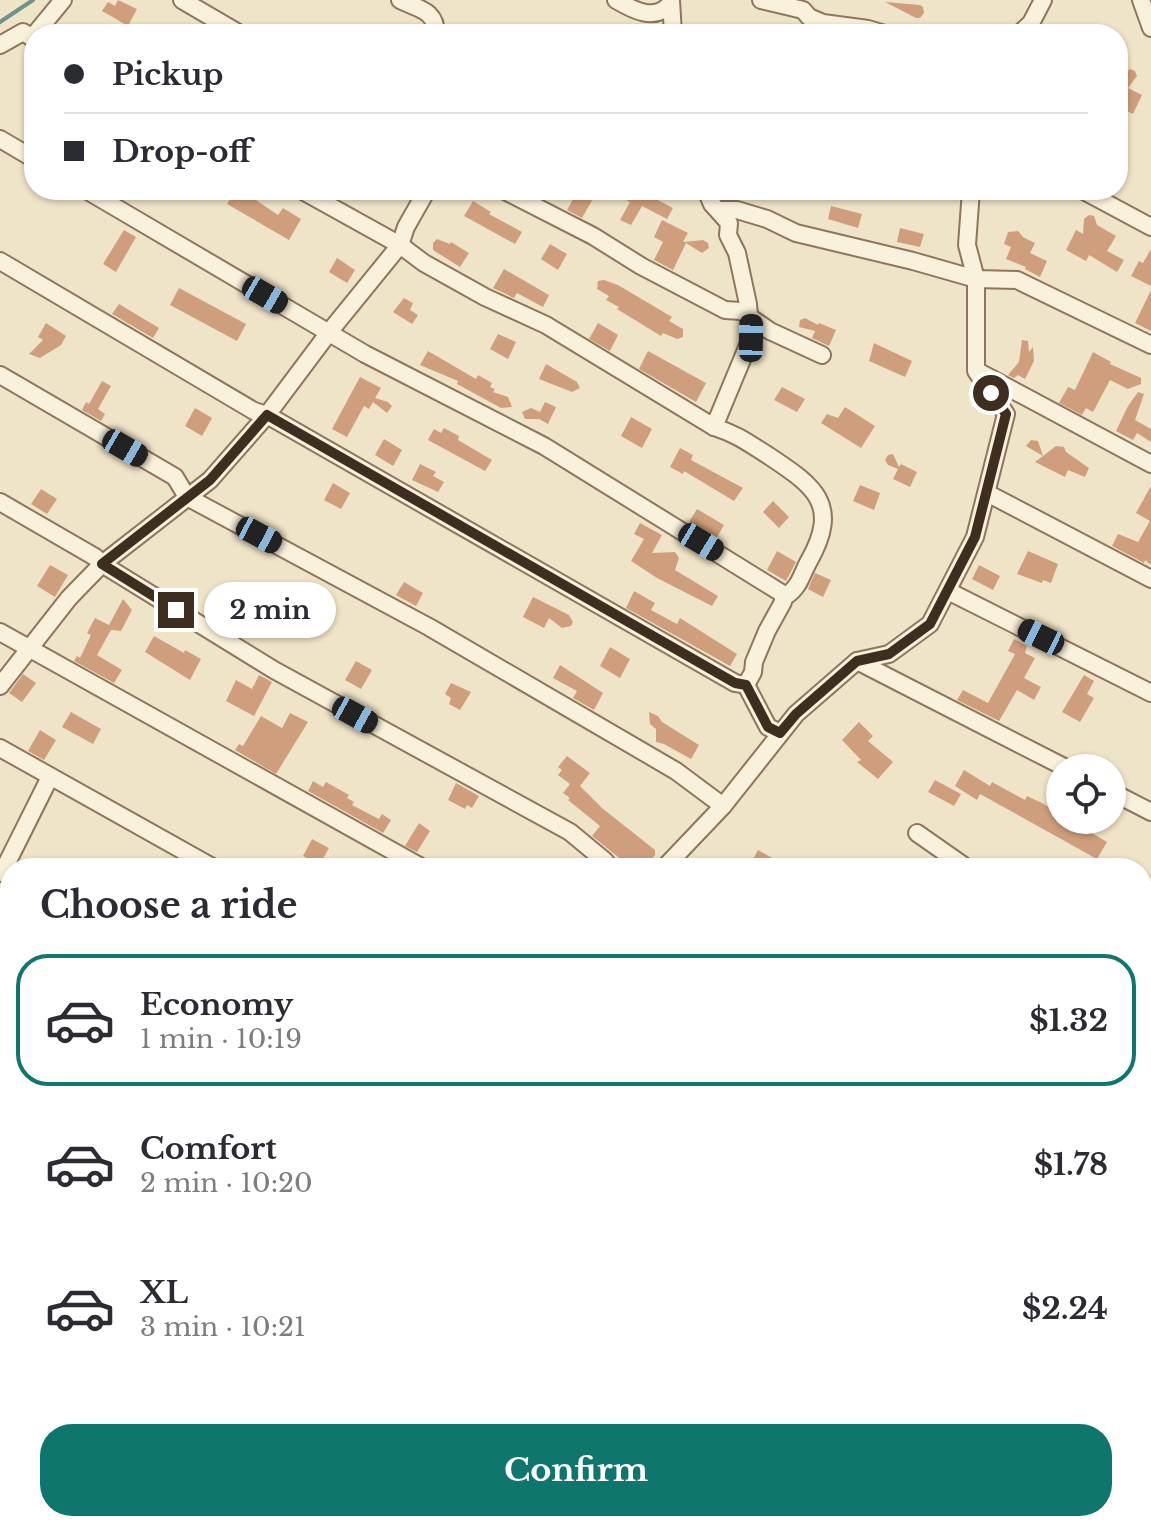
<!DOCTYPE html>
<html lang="en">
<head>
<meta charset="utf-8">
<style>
  body { margin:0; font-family:"Libre Baskerville",serif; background:#f2f2f3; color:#2b2b33; height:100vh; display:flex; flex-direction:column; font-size:30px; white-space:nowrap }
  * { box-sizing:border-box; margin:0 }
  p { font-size:26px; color:#7c7c81 }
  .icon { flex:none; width:44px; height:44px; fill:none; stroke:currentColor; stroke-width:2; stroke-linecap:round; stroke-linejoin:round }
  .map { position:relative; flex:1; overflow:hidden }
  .side { position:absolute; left:0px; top:858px; width:1152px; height:674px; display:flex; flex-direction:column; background:#fff; border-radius:32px 32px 0 0; box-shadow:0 2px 6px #0004 }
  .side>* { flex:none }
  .top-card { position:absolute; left:24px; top:24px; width:1104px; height:176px; border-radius:32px; box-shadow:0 2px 6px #0004; display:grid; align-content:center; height:176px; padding:0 40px; background:#fff }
  .buttons { position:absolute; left:1046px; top:754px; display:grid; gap:16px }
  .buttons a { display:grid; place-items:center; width:80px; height:80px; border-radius:50%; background:#fff; box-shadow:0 2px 6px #0004; font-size:40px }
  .end { position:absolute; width:36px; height:36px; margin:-18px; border:10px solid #3d2e20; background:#fff; box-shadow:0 0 0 4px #fff }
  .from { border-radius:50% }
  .bubble { position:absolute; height:56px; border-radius:28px; background:#fff; box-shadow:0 2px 6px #0004; font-size:26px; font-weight:700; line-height:56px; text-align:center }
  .car { position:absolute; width:24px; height:48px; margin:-24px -12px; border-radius:10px; box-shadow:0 0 6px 2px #0007; background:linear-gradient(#222 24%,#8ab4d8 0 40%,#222 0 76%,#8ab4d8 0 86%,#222 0) }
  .top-card b { display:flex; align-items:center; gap:28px; height:76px; font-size:30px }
  .top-card b+b { border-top:2px solid #e1e1e2 }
  .top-card i { width:20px; height:20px; background:#2b2b33 }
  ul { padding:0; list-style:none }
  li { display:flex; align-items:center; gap:24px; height:132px; margin:0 16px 12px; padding:0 24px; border:4px solid transparent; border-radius:32px }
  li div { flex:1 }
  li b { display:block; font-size:30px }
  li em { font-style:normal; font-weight:700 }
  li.selected { border-color:#0f766e }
  li>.icon { width:72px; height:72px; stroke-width:1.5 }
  h2 { padding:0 40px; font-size:36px; line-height:96px }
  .primary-button { display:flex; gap:16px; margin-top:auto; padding:16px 40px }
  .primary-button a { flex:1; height:92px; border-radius:32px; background:#0f766e; color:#fff; font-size:32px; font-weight:700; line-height:92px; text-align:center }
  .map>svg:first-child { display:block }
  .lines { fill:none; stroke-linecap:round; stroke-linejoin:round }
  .stream { stroke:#6f938a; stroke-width:4 }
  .building { fill:#cf9f7d }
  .minor-casing { stroke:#8d765c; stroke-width:20 }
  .minor { stroke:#faf1dc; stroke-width:16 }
  .route { stroke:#3d2e20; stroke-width:10 }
</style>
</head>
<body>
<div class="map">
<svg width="1151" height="1531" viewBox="0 0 1151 1531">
  <rect width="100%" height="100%" fill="#f0e4c8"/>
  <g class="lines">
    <!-- stream -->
    <path class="stream" d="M 0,22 L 33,0"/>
  </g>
  <!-- building -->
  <g class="building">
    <path d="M 118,0 L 137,9 L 128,26 L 102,11 L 108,2 L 115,6 Z"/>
    <path d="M 885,2 L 920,5 L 923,7 L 924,13 L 920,18 L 916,18 Z"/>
    <path d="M 1130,69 L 1135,71 L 1137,76 L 1128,88 L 1142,95 L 1133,114 L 1118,107 L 1118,83 L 1121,85 L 1125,73 Z"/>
    <path d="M 236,190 L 241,190 L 278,215 L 283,208 L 301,219 L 289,240 L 227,204 Z"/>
    <path d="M 578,190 L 598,190 L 582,218 L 567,210 Z"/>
    <path d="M 627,190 L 639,190 L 673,208 L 667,219 L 642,206 L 631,225 L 620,220 L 630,202 L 624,199 Z"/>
    <path d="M 473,201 L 491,212 L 489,214 L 522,232 L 515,244 L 464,216 Z"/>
    <path d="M 831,206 L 862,214 L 858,228 L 828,219 Z"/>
    <path d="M 1089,215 L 1094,216 L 1097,225 L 1116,236 L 1107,251 L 1124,260 L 1117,272 L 1089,255 L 1086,261 L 1066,250 L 1076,230 L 1083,234 L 1084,219 Z"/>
    <path d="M 662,220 L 688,233 L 683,242 L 703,240 L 708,243 L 709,248 L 702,253 L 686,243 L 673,270 L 654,260 L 663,242 L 654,237 Z"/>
    <path d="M 900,228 L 924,234 L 920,247 L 897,242 Z"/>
    <path d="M 124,230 L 136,237 L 116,272 L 103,264 Z"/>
    <path d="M 1018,231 L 1023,237 L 1035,243 L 1030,253 L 1047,261 L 1040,277 L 1025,269 L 1026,267 L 1006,259 L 1011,247 L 1004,244 L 1008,232 Z"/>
    <path d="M 437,239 L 450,244 L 451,242 L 469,253 L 460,267 L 433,250 L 433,243 Z"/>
    <path d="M 550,244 L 567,254 L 558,270 L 541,259 Z"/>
    <path d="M 1151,249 L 1151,286 L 1131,276 L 1139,261 L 1143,263 Z"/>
    <path d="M 337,258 L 355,270 L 347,283 L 329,272 Z"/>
    <path d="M 504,269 L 549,295 L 543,307 L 517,293 L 514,298 L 493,288 Z"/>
    <path d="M 604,280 L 618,285 L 672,317 L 669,321 L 683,329 L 683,337 L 677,339 L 663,333 L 661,336 L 617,309 L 619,307 L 606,300 L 609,296 L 597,289 L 598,281 Z"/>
    <path d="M 179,288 L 246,324 L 237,341 L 170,305 Z"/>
    <path d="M 1151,290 L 1151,331 L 1135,323 Z"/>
    <path d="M 404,298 L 413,303 L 410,310 L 418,315 L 412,324 L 393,312 Z"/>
    <path d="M 119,304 L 159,328 L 153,338 L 112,314 Z"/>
    <path d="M 805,318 L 818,325 L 819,323 L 836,330 L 829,346 L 812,338 L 815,331 L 799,327 L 800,320 Z"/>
    <path d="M 46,323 L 66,336 L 61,345 L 40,358 L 29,354 L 43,340 L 38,337 Z"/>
    <path d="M 598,323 L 618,335 L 610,351 L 589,339 Z"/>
    <path d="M 498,334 L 516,342 L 508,359 L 490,349 Z"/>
    <path d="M 1022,340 L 1028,341 L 1029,352 L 1033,347 L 1034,361 L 1025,379 L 1018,375 L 1014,378 L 1008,375 L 1019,362 Z"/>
    <path d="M 874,343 L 912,361 L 905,377 L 869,361 Z"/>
    <path d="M 428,351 L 476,379 L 478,375 L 492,383 L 490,387 L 495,389 L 493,392 L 508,397 L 512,407 L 501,408 L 457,384 L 458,381 L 420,365 Z"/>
    <path d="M 648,351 L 706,383 L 696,402 L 639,369 Z"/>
    <path d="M 1093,352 L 1111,362 L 1110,364 L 1141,378 L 1141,384 L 1128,389 L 1110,380 L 1093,412 L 1086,408 L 1082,415 L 1059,403 L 1068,387 L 1075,390 Z"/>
    <path d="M 546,364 L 577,382 L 580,388 L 572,392 L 539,379 Z"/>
    <path d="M 360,377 L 381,388 L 375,398 L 388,402 L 392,406 L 387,413 L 373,402 L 369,409 L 364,406 L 347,437 L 332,429 Z"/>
    <path d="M 102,381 L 111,386 L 98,409 L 105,414 L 101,421 L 82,410 L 86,402 L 89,404 Z"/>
    <path d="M 782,387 L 805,399 L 797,412 L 774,400 Z"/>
    <path d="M 1138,392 L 1144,394 L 1135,420 L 1151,429 L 1151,442 L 1137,433 L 1133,440 L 1116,431 L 1128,406 Z"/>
    <path d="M 545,402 L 556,407 L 548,424 L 539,419 L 525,419 L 522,412 L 531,408 L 540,412 Z"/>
    <path d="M 845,407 L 875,426 L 861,448 L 821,423 L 827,414 L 838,418 Z"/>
    <path d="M 195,408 L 212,418 L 202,436 L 185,426 Z"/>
    <path d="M 631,417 L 652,429 L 642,448 L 621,436 Z"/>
    <path d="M 444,428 L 459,436 L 458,440 L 492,460 L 485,471 L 428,440 L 434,429 L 441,433 Z"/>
    <path d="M 384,439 L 402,450 L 393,466 L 375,455 Z"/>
    <path d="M 1031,440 L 1038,441 L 1043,456 L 1056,446 L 1064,447 L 1066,452 L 1089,468 L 1085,477 L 1068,470 L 1065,477 L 1035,462 L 1043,456 L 1026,446 Z"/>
    <path d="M 680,448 L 693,455 L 691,460 L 743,488 L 734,501 L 684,471 L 683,474 L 670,467 Z"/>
    <path d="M 893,454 L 899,467 L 901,464 L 917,472 L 910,487 L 893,479 L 898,469 L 888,465 L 885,460 L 888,455 Z"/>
    <path d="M 420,464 L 436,472 L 433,476 L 444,482 L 438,492 L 412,480 Z"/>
    <path d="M 333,483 L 350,493 L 341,509 L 324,500 Z"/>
    <path d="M 860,485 L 880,493 L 874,510 L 853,501 Z"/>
    <path d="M 1151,486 L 1151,565 L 1145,560 L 1144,563 L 1112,546 L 1118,534 L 1138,542 L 1150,521 L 1136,513 Z"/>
    <path d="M 41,489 L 57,499 L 47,514 L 31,504 Z"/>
    <path d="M 773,501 L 789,517 L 779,528 L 763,512 Z"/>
    <path d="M 697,509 L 724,525 L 716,539 L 689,522 Z"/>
    <path d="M 640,523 L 662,535 L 652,553 L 675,552 L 679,558 L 675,570 L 718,596 L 712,606 L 657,578 L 631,561 L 644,539 L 634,534 Z"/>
    <path d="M 777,551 L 796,562 L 786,581 L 767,570 Z"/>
    <path d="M 1028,551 L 1058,564 L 1051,583 L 1043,580 L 1042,583 L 1017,574 Z"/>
    <path d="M 50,565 L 68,575 L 55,597 L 37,586 Z"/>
    <path d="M 979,565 L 1000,576 L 993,590 L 972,579 Z"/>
    <path d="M 815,573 L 831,580 L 823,597 L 808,589 Z"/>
    <path d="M 404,582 L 423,593 L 416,606 L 396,595 Z"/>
    <path d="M 291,587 L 318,602 L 308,620 L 281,605 Z"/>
    <path d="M 634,591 L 655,603 L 651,610 L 677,624 L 680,618 L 737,654 L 730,666 L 626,608 Z"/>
    <path d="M 533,597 L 569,615 L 573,622 L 571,626 L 562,628 L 549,618 L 544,628 L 523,617 Z"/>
    <path d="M 123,599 L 132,610 L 121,631 L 111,630 L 97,655 L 122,670 L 114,683 L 74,661 L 77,656 L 80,658 L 91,635 L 87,633 L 95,618 L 109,625 Z"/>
    <path d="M 154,636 L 184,653 L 185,650 L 201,659 L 190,680 L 145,652 Z"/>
    <path d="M 1014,639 L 1027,646 L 1025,653 L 1035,658 L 1024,678 L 1041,687 L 1034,700 L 1017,690 L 999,721 L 957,700 L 963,690 L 988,703 L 1015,654 L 1008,651 Z"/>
    <path d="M 610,647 L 630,659 L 620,678 L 600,666 Z"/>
    <path d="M 356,661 L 372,670 L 361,689 L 345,680 Z"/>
    <path d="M 560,665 L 603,693 L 594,710 L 573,698 L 577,691 L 553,678 Z"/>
    <path d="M 23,674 L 36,683 L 22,702 L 9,693 Z"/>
    <path d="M 259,675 L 272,682 L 254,716 L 226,701 L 236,680 L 252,689 Z"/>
    <path d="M 1084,675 L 1094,681 L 1087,694 L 1094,698 L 1080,722 L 1062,712 Z"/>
    <path d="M 451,683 L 471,692 L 460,710 L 449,704 L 451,698 L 445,694 Z"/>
    <path d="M 71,712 L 101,729 L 93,744 L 62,727 Z"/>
    <path d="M 649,712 L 658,716 L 662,722 L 699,745 L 691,759 L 664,744 L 656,742 L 656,729 L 650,724 Z"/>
    <path d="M 290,713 L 308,722 L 276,774 L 235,750 L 239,744 L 243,746 L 261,716 L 282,728 Z"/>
    <path d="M 859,722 L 873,736 L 868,741 L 893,762 L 878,779 L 857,762 L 861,760 L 842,740 Z"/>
    <path d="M 40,730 L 56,740 L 44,760 L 28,751 Z"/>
    <path d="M 567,756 L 590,773 L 580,786 L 602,808 L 655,850 L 655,855 L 645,868 L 632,868 L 592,836 L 600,826 L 568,800 L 570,798 L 563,793 L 570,784 L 558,775 L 562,770 L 558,767 Z"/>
    <path d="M 964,770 L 990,786 L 992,782 L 1025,800 L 1027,796 L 1042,803 L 1060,814 L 1060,820 L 1070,820 L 1107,842 L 1097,859 L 980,794 L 977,800 L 955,786 Z"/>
    <path d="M 935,780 L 961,794 L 954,806 L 928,792 Z"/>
    <path d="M 313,781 L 323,787 L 326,782 L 349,795 L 347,798 L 354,802 L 352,805 L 379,819 L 382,814 L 391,820 L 383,833 L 308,791 Z"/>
    <path d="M 456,783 L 479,796 L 472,808 L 467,805 L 465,809 L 448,800 Z"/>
    <path d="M 419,823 L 430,831 L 417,852 L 405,846 Z"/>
    <path d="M 312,839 L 329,848 L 320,864 L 303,856 Z"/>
    <path d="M 758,850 L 790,868 L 756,868 L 750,865 Z"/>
  </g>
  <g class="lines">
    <!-- minor casing -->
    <g class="minor-casing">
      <g id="minor">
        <path d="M 182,0 L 240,34"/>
        <path d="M 400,0 C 417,9 436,9 436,34"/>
        <path d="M 616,0 C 633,10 655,22 670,4"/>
        <path d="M 671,0 L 673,34"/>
        <path d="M 761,0 L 803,10 L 809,17 L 823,23 L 868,29 L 885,34"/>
        <path d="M 1141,0 L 1151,28"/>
        <path d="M 35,34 L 63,0"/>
        <path d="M 1019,34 L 1031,23 L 1043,0"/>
        <path d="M 0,45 L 23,32 L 34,39"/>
        <path d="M 0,139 L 34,159"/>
        <path d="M 86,190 L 365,354 L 544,446 L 783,594"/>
        <path d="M 301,190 L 400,245 L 424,263 L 485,297 L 546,325 L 714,427 C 739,435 748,443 769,456 C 814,486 841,504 809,561 C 802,573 800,587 786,596 L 783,594"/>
        <path d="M 503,190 L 593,236 L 641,266 L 725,310 L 741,311 L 770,331 L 822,355"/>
        <path d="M 706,190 L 712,204 L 729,223 L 728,235 L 737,253 L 748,304 L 751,338 L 714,427"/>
        <path d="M 1082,190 L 1151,227"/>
        <path d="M 718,210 L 737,210 L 767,219 L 796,233 L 913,261 L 976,279 L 1017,280 L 1151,345"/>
        <path d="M 0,261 L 254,411 L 267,415 L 735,683 L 746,685"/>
        <path d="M 981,373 L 1151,464"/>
        <path d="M 0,375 L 175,477 L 187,497 L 429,627 L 676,771 L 723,806"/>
        <path d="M 987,493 L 1151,579"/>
        <path d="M 0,502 L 95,557 L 102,564 L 274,670 L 570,832 L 605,861 L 610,868"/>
        <path d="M 948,591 L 1151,693"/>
        <path d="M 0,632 L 423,868"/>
        <path d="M 857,661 L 1066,768"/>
        <path d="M 746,685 L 753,672 L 754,662 L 767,631 L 783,602 L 783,594"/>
        <path d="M 746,685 L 768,727 L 780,733"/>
        <path d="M 0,686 L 69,598 L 102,564 L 210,480 L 267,415 L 330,331 L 400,245 L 406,227 L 427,190"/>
        <path d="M 0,748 L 214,868"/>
        <path d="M 1112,792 L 1151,812"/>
        <path d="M 917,833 L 967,868"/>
        <path d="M 664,868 L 723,806 L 796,714 L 857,661 L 889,654 L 930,624 L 975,537 L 1006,414 L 976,371 L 976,279 L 967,245 L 971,190"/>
        <path d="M 2,873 L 50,777"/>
        <path d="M 0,991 L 10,997"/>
        <path d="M 1142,1006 L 1151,1012"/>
        <path d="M 0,1106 L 10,1111"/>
        <path d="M 1142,1179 L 1151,1184"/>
        <path d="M 1142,1298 L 1151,1303"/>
        <path d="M 0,1353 L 10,1359"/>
        <path d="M 1142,1406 L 1151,1403"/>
        <path d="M 0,1458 L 10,1466"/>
        <path d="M 342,1522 L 355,1531"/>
        <path d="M 465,1522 L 477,1531"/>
        <path d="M 671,1522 L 685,1531"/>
        <path d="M 31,1531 L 36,1522"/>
      </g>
    </g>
    <!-- minor -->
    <use href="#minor" class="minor"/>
  </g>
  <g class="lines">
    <!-- route -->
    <path class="route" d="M 176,610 L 102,564 L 210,480 L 267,415 L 735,683 L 746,685 L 768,727 L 780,733 L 796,714 L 857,661 L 889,654 L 930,624 L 975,537 L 1006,414 L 991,393"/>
  </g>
</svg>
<div class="buttons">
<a><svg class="icon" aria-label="locate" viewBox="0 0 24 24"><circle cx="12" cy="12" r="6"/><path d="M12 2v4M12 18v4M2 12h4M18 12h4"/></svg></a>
</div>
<i class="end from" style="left:991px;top:393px"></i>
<i class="end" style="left:176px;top:610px"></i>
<div class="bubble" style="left:204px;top:582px;width:132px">2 min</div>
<i class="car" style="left:265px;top:295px;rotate:120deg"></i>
<i class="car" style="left:751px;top:338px;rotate:1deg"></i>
<i class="car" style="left:125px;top:448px;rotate:120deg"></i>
<i class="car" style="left:259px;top:535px;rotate:118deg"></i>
<i class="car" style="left:701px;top:542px;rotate:121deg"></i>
<i class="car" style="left:1041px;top:637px;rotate:296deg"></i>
<i class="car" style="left:355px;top:715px;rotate:119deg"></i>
<div class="top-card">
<b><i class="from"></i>Pickup</b>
<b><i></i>Drop-off</b>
</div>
<section class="side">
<h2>Choose a ride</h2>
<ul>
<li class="selected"><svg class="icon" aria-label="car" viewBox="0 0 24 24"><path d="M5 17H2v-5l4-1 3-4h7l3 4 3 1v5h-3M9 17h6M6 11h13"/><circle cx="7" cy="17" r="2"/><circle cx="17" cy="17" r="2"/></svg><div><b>Economy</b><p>1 min · 10:19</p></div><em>$1.32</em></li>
<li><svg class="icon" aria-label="car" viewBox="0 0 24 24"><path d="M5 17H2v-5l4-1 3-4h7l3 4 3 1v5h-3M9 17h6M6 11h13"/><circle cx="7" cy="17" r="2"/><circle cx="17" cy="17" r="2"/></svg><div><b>Comfort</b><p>2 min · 10:20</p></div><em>$1.78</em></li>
<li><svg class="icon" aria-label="car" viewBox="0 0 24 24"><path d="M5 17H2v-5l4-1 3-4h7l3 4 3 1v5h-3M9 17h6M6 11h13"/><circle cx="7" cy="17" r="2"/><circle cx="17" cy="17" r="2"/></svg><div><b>XL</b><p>3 min · 10:21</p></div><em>$2.24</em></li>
</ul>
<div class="primary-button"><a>Confirm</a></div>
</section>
</div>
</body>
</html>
